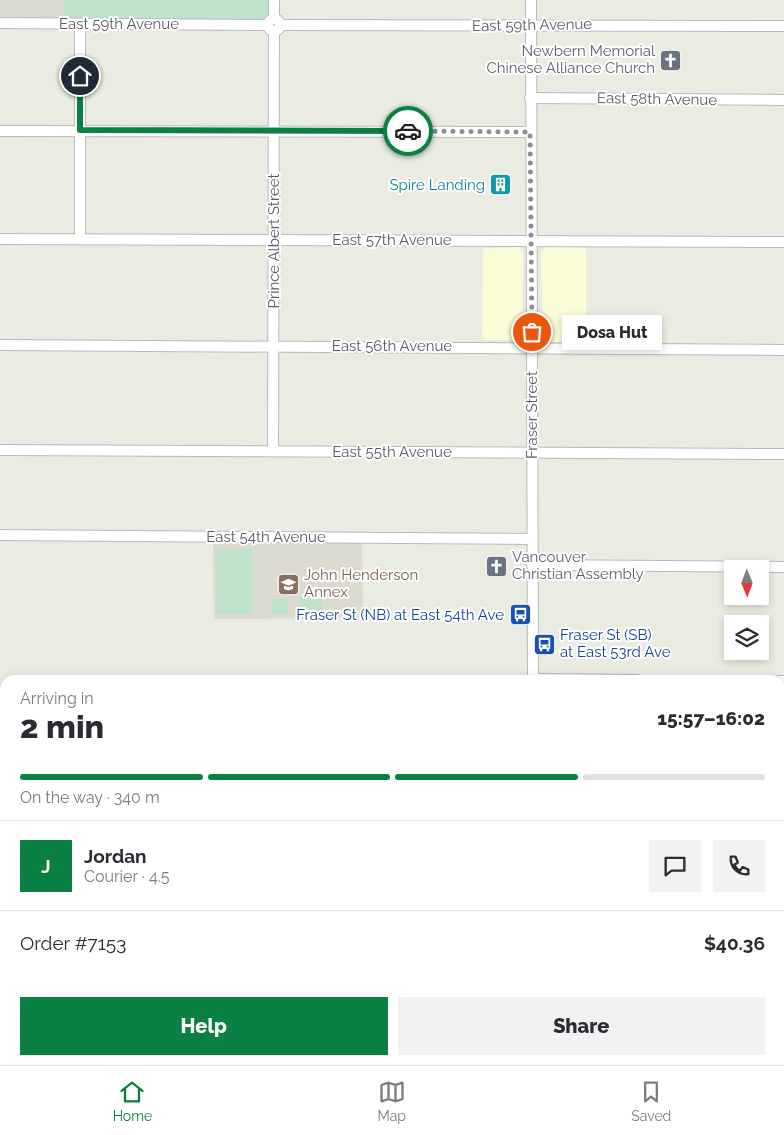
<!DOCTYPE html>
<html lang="en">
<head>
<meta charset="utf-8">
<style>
	:root { --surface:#fff; --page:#f2f2f3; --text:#2b2b33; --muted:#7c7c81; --line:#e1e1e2; --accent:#0b8043 }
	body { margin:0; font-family:Raleway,sans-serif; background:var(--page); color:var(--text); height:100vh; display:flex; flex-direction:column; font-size:19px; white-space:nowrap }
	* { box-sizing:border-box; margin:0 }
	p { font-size:16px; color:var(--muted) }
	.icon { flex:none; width:28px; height:28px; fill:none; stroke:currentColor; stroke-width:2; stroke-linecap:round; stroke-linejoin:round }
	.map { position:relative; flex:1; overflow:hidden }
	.sheet { position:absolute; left:0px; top:675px; width:785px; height:390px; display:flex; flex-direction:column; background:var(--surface); border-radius:15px 15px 0 0; box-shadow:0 2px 8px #0003 }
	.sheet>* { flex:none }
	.needle { width:32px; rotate:179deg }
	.tools { position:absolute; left:724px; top:560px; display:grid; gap:10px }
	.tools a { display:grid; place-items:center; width:45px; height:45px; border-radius:0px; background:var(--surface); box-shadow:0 2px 8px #0003; font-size:25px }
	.pin { position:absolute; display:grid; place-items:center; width:42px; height:42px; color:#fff; margin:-21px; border:2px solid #fff; border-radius:50%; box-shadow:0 1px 5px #0007 }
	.courier { position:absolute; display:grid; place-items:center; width:50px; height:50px; margin:-25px; border:4px solid #0b8043; border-radius:50%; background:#fff; color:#222; box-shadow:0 1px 6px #0007 }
	.bubble { position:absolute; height:35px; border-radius:0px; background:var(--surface); box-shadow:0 2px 8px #0003; font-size:16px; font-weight:800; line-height:35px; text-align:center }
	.head em { font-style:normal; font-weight:800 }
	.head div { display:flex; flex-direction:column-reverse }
	.head { display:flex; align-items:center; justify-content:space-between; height:85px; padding:0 20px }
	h1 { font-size:32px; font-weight:800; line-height:38px }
	.bar { display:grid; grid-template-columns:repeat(4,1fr); gap:8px 5px; align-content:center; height:60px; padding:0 20px }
	.bar i { height:6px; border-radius:4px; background:var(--line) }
	.bar .current { background:var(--accent) }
	.bar p { grid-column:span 4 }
	.line { display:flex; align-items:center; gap:12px; padding:0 20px; border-top:1px solid var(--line) }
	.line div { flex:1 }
	.round { display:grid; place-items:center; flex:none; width:52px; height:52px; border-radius:0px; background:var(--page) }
	.cta { display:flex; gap:10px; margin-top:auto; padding:10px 20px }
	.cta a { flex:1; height:58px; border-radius:0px; background:var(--accent); color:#fff; font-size:20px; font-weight:800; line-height:58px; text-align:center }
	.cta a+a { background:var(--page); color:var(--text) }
	.dock { display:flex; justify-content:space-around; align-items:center; height:70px; border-top:1px solid var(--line); background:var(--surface); font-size:14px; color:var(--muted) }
	.dock a { display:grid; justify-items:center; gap:2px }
	.dock .current { color:var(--accent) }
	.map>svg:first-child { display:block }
	.commercial { fill:#fafcd6 }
	.education { fill:#dbdccf }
	.green { fill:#bee3c9 }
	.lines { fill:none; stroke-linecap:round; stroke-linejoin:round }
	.minor-casing { stroke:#b9b9c0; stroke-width:12 }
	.minor { stroke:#fff; stroke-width:10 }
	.done { stroke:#8d8e8e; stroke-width:5; stroke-dasharray:0 9 }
	.route { stroke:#0b8043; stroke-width:6 }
	.labels { text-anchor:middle; stroke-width:4; stroke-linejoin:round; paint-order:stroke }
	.street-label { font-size:15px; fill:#5a5b62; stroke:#fff }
	.worship-label { font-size:15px; fill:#5b616d; stroke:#fff; text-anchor:end }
	.culture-label { font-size:15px; fill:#0d838f; stroke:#fff; text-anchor:end }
	.education-label { font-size:15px; fill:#785e54; stroke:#fff; text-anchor:start }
	.transit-label { font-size:15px; fill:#164399; stroke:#fff; text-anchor:end }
</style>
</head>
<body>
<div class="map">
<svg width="784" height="1065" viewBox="0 0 784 1065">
	<rect width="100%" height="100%" fill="#ebece1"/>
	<!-- commercial -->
	<g class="commercial">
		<polygon points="516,246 523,252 522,338 519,340 485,340 482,336 483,248 509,248"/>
		<polygon points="546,247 586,247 586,338 584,342 548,342 543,340 541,252"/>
		<rect x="478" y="1060" width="45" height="5"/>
		<rect x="543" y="1060" width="39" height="5"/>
	</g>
	<!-- education -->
	<g class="education">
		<polygon points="0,0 64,0 64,18 0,17"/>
		<polygon points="213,541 362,543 363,618 214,619"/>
	</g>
	<!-- green -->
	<g class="green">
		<polygon points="64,0 268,0 268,14 262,19 67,19 64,18"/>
		<rect x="216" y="549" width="36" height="65"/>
		<polygon points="322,596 322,610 300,611 299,597"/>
		<polygon points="272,599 288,599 288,614 271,614"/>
	</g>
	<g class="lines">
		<defs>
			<g id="minor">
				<polyline points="531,0 533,680"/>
				<polyline points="274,18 274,0"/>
				<circle cx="274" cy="25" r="6"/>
				<polyline points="0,23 267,25"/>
				<polyline points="80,24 80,239"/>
				<polyline points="280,25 784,26"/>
				<polyline points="530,98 784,100"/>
				<polyline points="0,131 530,132"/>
				<polyline points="0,239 784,242"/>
				<polyline points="0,345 784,350"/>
				<polyline points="0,450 784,454"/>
				<polyline points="273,451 274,31"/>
				<polyline points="0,535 532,539"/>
				<polyline points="532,565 784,567"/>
				<polyline points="533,679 637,680"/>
				<polyline points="780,681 784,681"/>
				<polyline points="0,705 5,705"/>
				<polyline points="780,794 784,794"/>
				<polyline points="0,799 5,799"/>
				<polyline points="0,904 5,904"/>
				<polyline points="780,908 784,908"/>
				<polyline points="0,1025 5,1025"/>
				<polyline points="780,1025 784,1025"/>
				<polyline points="80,1060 80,1065"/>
				<polyline points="307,1060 307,1065"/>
				<polyline points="533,1060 533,1065"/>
				<polyline points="631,1060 631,1065"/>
			</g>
		</defs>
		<!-- minor casing -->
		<use href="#minor" class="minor-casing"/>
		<!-- minor -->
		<use href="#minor" class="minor"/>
	</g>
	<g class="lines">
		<!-- done -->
		<polyline class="done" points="408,131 530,132 532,332"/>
		<!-- route -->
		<polyline class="route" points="80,76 80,130 408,131"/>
	</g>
	<!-- icons -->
	<defs>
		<symbol id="church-square" viewBox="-11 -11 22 22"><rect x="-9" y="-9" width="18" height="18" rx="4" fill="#6b7280" stroke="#fff"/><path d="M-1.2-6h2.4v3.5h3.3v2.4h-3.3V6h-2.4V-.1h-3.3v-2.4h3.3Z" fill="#fff"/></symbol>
		<symbol id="building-square" viewBox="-11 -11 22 22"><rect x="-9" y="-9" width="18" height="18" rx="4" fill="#0f9aa8" stroke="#fff"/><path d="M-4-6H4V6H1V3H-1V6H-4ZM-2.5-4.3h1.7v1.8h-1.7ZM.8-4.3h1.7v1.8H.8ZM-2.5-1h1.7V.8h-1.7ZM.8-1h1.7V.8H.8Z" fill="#fff"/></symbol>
		<symbol id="school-square" viewBox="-11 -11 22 22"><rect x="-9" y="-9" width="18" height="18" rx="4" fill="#8d6e63" stroke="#fff"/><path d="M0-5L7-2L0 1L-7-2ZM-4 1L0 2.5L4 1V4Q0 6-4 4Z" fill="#fff"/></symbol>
		<symbol id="bus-square" viewBox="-11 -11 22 22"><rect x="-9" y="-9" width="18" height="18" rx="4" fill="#1a4fb4" stroke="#fff"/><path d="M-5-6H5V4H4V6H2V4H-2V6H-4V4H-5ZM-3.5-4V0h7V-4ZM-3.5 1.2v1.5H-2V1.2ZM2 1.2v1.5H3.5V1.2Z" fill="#fff"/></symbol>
	</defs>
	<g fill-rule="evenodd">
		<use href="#church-square" x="658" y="48" width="25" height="25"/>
		<use href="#building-square" x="488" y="172" width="25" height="25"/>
		<use href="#church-square" x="484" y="554" width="25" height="25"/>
		<use href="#school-square" x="276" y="572" width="25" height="25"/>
		<use href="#bus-square" x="508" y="602" width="25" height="25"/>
		<use href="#bus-square" x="532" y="632" width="25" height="25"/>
	</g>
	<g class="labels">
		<!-- street labels -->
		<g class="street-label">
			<text x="119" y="29">East 59th Avenue</text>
			<text transform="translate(532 25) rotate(-1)" y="5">East 59th Avenue</text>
			<text transform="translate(657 99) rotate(1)" y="5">East 58th Avenue</text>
			<text x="392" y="245">East 57th Avenue</text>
			<text transform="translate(274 241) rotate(-90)" y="5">Prince Albert Street</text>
			<text x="392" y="351">East 56th Avenue</text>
			<text transform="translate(532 415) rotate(-90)" y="5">Fraser Street</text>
			<text x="392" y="457">East 55th Avenue</text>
			<text x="266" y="542">East 54th Avenue</text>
		</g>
		<!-- worship labels -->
		<g class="worship-label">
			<text x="655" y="56">Newbern Memorial<tspan x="655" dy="17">Chinese Alliance Church</tspan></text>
			<text x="512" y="562" text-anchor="start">Vancouver<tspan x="512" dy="17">Christian Assembly</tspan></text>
		</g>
		<!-- culture labels -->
		<g class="culture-label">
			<text x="485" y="190">Spire Landing</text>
		</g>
		<!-- education labels -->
		<g class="education-label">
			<text x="304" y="580">John Henderson<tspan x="304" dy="17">Annex</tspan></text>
		</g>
		<!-- transit labels -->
		<g class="transit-label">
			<text x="504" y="620">Fraser St (NB) at East 54th Ave</text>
			<text x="560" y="640" text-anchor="start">Fraser St (SB)<tspan x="560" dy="17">at East 53rd Ave</tspan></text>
		</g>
	</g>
</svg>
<div class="tools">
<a><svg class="needle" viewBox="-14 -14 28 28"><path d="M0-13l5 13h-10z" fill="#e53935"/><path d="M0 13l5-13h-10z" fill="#7c7c81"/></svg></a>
<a><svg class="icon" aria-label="layers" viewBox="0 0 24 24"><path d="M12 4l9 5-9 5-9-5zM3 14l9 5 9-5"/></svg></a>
</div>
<div class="pin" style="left:532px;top:332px;background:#ea580c"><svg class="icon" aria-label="bag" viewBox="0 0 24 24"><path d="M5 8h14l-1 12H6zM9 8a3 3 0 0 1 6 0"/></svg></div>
<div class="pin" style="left:80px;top:76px;background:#1f2937"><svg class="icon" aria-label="home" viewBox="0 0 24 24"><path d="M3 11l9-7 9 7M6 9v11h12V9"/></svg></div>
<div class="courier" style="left:408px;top:131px"><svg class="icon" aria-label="car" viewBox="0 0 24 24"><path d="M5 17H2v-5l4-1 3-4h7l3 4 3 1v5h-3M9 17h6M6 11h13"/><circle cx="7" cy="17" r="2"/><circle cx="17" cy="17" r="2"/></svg></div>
<div class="bubble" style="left:562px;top:315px;width:100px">Dosa Hut</div>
<section class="sheet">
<div class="head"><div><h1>2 min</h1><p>Arriving in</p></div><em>15:57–16:02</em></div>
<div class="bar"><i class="current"></i><i class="current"></i><i class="current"></i><i></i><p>On the way · 340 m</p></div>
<div class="line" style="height:90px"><b class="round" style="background:var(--accent);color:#fff">J</b><div><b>Jordan</b><p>Courier · 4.5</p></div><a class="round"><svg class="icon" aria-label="chat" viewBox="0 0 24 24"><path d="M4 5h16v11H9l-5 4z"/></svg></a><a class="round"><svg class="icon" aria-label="phone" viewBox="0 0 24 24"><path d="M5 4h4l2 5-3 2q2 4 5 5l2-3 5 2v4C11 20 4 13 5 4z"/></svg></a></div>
<div class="line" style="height:65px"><div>Order #7153</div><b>$40.36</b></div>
<div class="cta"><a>Help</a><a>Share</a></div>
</section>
</div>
<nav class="dock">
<a class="current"><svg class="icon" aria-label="home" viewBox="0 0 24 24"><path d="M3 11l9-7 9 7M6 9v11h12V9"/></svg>Home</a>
<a><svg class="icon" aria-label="map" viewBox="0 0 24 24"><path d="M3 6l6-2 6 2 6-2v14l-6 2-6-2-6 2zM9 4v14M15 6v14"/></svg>Map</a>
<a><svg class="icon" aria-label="saved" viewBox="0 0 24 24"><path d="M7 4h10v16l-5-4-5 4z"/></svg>Saved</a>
</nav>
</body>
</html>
